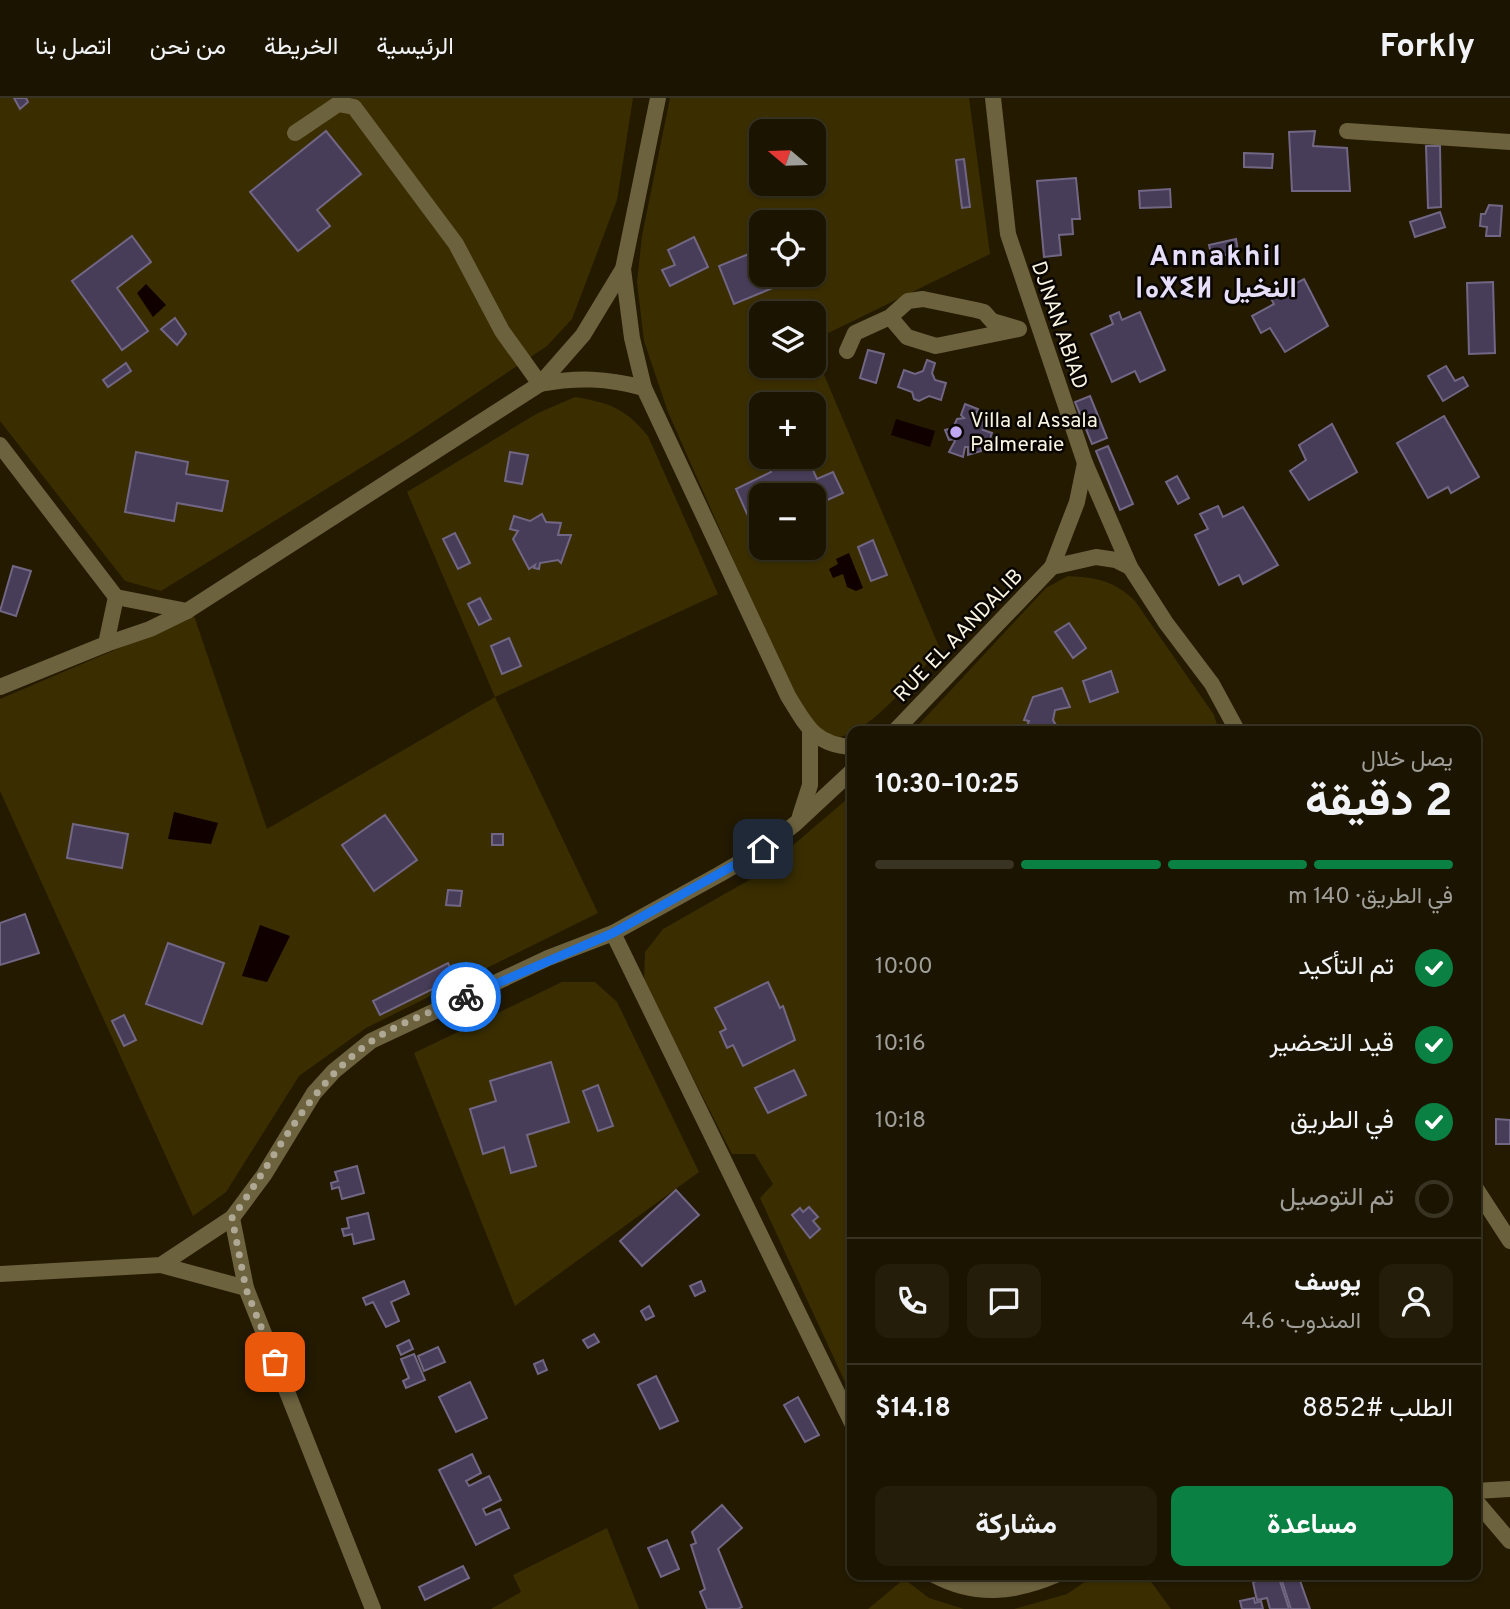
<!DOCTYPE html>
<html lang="ar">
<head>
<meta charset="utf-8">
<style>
	:root { --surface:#1a1400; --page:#231d0a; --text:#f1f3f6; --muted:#9f9e99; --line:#383322; --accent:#0b8043 }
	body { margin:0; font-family:Overpass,Vazirmatn,"Noto Sans Tifinagh",sans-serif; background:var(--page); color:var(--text); direction:rtl; height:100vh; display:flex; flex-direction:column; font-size:26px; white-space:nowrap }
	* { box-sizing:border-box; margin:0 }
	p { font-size:23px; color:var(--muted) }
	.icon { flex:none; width:38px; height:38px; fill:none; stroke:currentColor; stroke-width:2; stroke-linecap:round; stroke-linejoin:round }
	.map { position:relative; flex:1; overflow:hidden; direction:ltr }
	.drawer { position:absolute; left:847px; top:628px; width:634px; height:854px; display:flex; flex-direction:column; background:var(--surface); border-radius:14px; box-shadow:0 2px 5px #0004,0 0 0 2px var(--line); direction:rtl }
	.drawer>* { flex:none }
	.needle { width:46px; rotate:289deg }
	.fabs { position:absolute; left:749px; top:21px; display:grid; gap:14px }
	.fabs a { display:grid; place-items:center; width:77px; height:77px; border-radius:14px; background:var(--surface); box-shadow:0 2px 5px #0004,0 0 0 2px var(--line); font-size:35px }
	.pin { position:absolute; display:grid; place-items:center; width:60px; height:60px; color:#fff; margin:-30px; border-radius:14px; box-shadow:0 4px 10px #0006 }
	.courier { position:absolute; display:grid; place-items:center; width:70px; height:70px; margin:-35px; border:5px solid #1a73e8; border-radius:50%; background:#fff; color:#222; box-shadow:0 2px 9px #0007 }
	.head em { font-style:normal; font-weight:700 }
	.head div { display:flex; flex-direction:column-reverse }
	.head { display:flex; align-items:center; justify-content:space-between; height:119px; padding:0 28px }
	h1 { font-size:46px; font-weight:700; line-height:52px }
	.bar { display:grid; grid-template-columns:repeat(4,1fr); gap:10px 7px; align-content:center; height:84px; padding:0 28px }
	.bar i { height:9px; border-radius:5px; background:var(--line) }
	.bar .current { background:var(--accent) }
	.bar p { grid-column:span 4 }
	.line { display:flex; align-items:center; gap:18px; padding:0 28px; border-top:2px solid var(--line) }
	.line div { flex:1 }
	.round { display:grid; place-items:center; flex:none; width:74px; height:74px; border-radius:14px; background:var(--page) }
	ol { padding:0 28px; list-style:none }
	li { display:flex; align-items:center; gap:21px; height:77px }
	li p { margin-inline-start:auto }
	li .icon { padding:7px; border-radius:50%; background:var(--accent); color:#fff; stroke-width:4 }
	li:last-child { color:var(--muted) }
	li i { width:38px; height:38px; border:4px solid var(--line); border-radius:50% }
	.primary-button { display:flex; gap:14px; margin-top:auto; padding:14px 28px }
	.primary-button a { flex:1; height:80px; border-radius:14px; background:var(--accent); color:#fff; font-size:28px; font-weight:700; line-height:80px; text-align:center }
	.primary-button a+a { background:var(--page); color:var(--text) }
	header { display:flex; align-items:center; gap:42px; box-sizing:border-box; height:98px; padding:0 35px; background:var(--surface); border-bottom:2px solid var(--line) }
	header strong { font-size:33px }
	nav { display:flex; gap:38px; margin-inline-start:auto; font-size:24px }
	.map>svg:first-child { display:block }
	.green { fill:#3a2e01; fill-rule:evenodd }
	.water { fill:#100000 }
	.building { fill:#473d58; stroke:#716785; stroke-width:2 }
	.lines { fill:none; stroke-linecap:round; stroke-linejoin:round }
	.minor { stroke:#6d623e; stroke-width:16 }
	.done { stroke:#afa894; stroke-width:7; stroke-dasharray:0 12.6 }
	.route { stroke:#1a73e8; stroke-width:9 }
	.poi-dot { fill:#c2a7f2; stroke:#090500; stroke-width:2.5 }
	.labels { text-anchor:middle; stroke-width:5; stroke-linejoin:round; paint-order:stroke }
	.street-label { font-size:21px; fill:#faf4e3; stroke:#090500 }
	.poi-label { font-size:21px; fill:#faf4e3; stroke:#090500; text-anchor:start }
	.district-label { font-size:28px; font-weight:bold; letter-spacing:2px; fill:#e7defa; stroke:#090500 }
</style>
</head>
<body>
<header>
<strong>Forkly</strong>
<nav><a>الرئيسية</a><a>الخريطة</a><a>من نحن</a><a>اتصل بنا</a></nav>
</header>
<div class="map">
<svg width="1510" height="1511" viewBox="0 0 1510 1511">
	<rect width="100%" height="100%" fill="#231a00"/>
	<!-- green -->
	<g class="green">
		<polygon points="0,0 633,0 617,102 572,221 547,248 409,340 161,493 125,483 0,323"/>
		<path d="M670 0H969L990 156 814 242V215H761V268H814V253L940 551C919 574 863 644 833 639 823 637 811 623 802 617L668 314 644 243 637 184 642 138ZM761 33H814V86H761ZM761 124H814V177H761ZM761 306H814V359H761ZM761 397H814V450H761Z"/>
		<path d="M575 299C610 305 625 310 648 338L718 496 495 599 598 815 366 930 299 978 226 1094 193 1118 0 693V601L194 518 267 731 495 599 407 394 538 315Z"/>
		<path d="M1068 478C1098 480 1113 482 1135 503L1214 617 1219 633 912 634 1046 490Z"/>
		<polygon points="852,697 852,1299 760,1100 773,1086 755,1056 732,1056 644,884 645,854 663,831 758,777"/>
		<polygon points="562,884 595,884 617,904 699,1074 515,1208 414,955"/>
		<polygon points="607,1430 639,1511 491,1511 521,1494 513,1477"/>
		<polygon points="1095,1477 1146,1477 1171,1511 1014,1511 1067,1496"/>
		<polygon points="904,1481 929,1500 964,1511 868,1511"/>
	</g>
	<!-- water -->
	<g class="water">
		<polygon points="146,186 166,207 153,219 137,195"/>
		<polygon points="896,321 935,333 930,349 891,337"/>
		<polygon points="849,455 863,490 856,493 847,489 843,476 833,480 829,471 838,466 836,461"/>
		<polygon points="174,714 218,725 211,746 168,741"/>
		<polygon points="260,827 290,838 267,884 242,878"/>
	</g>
	<!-- building -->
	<g class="building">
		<polygon points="14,0 26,0 28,4 20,11"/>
		<polygon points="326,33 361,76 317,112 330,128 298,153 250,94"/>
		<polygon points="1315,33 1313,48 1347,50 1350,93 1292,93 1289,34"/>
		<polygon points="1426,48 1440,48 1441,109 1428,110"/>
		<polygon points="1244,55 1273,56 1272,70 1244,69"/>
		<polygon points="964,61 970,109 962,110 956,62"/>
		<polygon points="1076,80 1080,121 1072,121 1073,136 1059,137 1061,157 1044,159 1037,83"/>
		<polygon points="1170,91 1171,109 1140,110 1139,93"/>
		<polygon points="1489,107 1502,108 1500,138 1486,138 1487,129 1480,128 1481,116 1485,116"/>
		<polygon points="1440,114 1445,129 1415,139 1410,124"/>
		<polygon points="132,138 151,164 117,190 148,233 122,252 72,183"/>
		<polygon points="694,139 708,169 670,188 662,172 675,167 668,152"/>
		<polygon points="1236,141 1238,154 1212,160 1209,147"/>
		<polygon points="761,151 761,177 776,177 780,187 734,206 719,168"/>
		<polygon points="1304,181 1328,228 1285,254 1270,230 1261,235 1252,218 1274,206 1270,199"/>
		<polygon points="1493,184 1495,255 1469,256 1467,185"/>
		<polygon points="1119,214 1122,222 1140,214 1165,272 1140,284 1135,273 1112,284 1091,236 1113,226 1110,218"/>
		<polygon points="175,220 186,236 177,247 161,231"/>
		<polygon points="868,252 884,256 876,285 860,280"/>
		<polygon points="927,262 935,265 932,275 935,282 946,285 941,302 929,298 919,303 914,301 912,294 898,289 904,272 915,276 923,273"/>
		<polygon points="126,265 131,273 108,289 103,282"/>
		<polygon points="1446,268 1455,283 1463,279 1468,288 1443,303 1428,278"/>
		<polygon points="1090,298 1107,340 1092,346 1075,304"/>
		<polygon points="965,306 978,311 975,318 984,317 990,328 983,332 992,335 988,347 979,344 981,353 968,357 968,349 965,349 963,359 949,354 956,341 949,342 945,332 953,330 957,321 964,320 961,317"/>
		<polygon points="1444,318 1479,379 1451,395 1448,389 1428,400 1397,345"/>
		<polygon points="1332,326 1357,374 1309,402 1290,373 1306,362 1299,347"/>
		<polygon points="1108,348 1133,406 1120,412 1096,353"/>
		<polygon points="136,354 188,364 186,376 228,383 222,413 177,405 174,423 125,414"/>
		<polygon points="510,354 528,357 522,386 505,383"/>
		<polygon points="765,359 807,359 817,381 833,374 843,395 814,408 814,397 761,397 761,434 756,436 736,391 771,374"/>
		<polygon points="1177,378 1189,400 1178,406 1166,384"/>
		<polygon points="1218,408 1223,419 1243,409 1278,467 1243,486 1239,477 1219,487 1195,437 1208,431 1200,416"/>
		<polygon points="542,416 546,424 561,425 558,437 571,437 561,465 558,462 540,465 539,471 534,470 535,467 529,471 513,441 518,433 510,431 514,418 530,423"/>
		<polygon points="455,435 470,465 458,471 443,441"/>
		<polygon points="873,442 887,477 871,483 858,449"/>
		<polygon points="13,468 31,473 16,518 0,513"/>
		<polygon points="480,500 491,521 479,527 468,506"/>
		<polygon points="1069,525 1086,550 1073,560 1055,534"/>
		<polygon points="509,540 521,568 502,576 491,548"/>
		<polygon points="1111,573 1118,594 1090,604 1083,583"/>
		<polygon points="1062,590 1070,609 1055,612 1053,622 1060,634 1028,634 1026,630 1029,623 1024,622 1033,599"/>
		<polygon points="385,717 417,762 374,793 342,747"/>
		<polygon points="73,726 128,736 122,770 67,760"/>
		<rect x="492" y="736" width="11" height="11"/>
		<polygon points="448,792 462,793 460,808 446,807"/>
		<polygon points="25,816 39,855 0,867 0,825"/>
		<polygon points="168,845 224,865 202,926 146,906"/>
		<polygon points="448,865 455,880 380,917 373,903"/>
		<polygon points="768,884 780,910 783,908 795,942 743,968 733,947 727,950 720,934 726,931 715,910"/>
		<polygon points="124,917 136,942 124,948 112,923"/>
		<polygon points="551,964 569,1024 527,1037 536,1068 511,1075 504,1049 483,1056 470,1011 496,1003 490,983"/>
		<polygon points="794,972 806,997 768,1015 755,990"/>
		<polygon points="598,987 613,1028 598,1033 583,993"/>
		<polygon points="1496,1021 1510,1022 1510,1046 1496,1046"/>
		<polygon points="357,1068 364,1095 342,1101 339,1089 332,1091 331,1085 338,1083 335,1074"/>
		<polygon points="676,1092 699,1117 642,1168 620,1143"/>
		<polygon points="809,1109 818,1119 813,1123 820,1131 810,1140 792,1117 800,1110 803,1114"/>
		<polygon points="368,1115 374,1141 354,1146 352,1136 344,1138 342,1131 349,1130 347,1120"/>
		<polygon points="404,1183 409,1196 391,1204 399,1223 386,1229 373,1204 366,1207 363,1200"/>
		<polygon points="701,1183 705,1193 695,1198 690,1188"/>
		<polygon points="649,1208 654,1218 646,1222 641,1213"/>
		<polygon points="594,1236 599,1244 588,1250 583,1242"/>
		<polygon points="409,1242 413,1251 401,1257 397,1248"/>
		<polygon points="438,1249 445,1264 424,1273 418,1258"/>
		<polygon points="414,1256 425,1282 406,1290 403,1283 409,1280 401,1261"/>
		<polygon points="543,1262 547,1272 538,1276 534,1266"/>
		<polygon points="656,1278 678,1323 660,1331 638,1287"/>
		<polygon points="470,1284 487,1320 456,1334 439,1299"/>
		<polygon points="798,1299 819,1337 805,1344 784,1307"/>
		<polygon points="472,1356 481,1375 466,1383 469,1388 489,1378 501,1402 483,1411 486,1417 500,1411 509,1430 476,1447 439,1372"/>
		<polygon points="722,1407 742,1430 718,1451 742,1509 738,1511 707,1511 700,1494 705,1491 691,1447 696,1445 692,1434"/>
		<polygon points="667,1442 679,1471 661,1479 648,1450"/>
		<polygon points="463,1468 469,1480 425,1502 419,1489"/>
		<polygon points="1278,1477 1289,1511 1270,1511 1267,1500 1257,1502 1255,1494 1253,1484"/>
		<polygon points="1280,1477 1298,1477 1310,1511 1291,1511"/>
		<polygon points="1254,1500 1255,1505 1261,1503 1263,1511 1242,1511 1240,1503"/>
	</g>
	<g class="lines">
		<!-- minor -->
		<g class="minor">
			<path d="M658 0 623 171 632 240 644 290 788 598C806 627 814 647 852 649"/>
			<polyline points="993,0 1008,136 1085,365 1130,469 1166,525 1212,586 1238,634"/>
			<polyline points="1347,33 1510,44"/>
			<path d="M295 35 338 6 354 9 456 146 502 233 540 286C577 279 607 280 644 290"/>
			<polyline points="847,253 855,235 890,219 908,203 923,201 976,212 984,214 992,223 1019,231 936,248 907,239 890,219"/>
			<polyline points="0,347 116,499 187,513"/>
			<polyline points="1052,469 1077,404 1085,365"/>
			<polyline points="106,546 116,499"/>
			<polyline points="0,589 106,546 150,531 187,513 540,286 583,237 623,171"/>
			<polyline points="894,634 1052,469 1096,459 1116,462 1130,469"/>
			<polyline points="800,718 810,687 810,635"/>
			<polyline points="613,835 852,1325"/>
			<polyline points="1475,1089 1510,1143"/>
			<polyline points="232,1120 246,1190 373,1511"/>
			<polyline points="161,1167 246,1190"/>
			<polyline points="0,1176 161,1167 232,1120 264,1077 314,995 334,973 371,943 548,860 613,835 720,776 763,751 795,726 852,673"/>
			<polyline points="1475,1393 1510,1391"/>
			<polyline points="1475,1402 1510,1443"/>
			<path d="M934 1477C975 1499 1014 1495 1056 1477"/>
		</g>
	</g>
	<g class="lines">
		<!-- done -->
		<path class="done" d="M275 1264 246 1191 232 1120C276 1060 307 989 369 945 397 925 435 913 466 899"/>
		<!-- route -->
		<polyline class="route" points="466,899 613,835 763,751"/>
	</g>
	<!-- markers -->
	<circle class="poi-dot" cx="956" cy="334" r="7"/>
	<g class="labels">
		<!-- street labels -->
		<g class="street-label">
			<text transform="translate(1060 227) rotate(71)" y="7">DJNAN ABIAD</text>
			<text transform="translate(958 537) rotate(-46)" y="7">RUE EL AANDALIB</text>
		</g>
		<!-- poi labels -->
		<g class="poi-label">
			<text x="970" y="329">Villa al Assala<tspan x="970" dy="24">Palmeraie</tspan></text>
		</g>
		<!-- district labels -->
		<g class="district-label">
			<text x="1216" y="167">Annakhil<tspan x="1216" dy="32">ⵏⴰⵅⵉⵍ النخيل</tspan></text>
		</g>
	</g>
</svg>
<div class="fabs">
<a><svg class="needle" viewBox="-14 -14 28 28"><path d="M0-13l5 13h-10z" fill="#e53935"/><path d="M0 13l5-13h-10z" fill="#9f9e99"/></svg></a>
<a><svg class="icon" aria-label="locate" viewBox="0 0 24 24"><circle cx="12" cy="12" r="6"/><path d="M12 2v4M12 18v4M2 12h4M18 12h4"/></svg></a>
<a><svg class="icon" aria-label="layers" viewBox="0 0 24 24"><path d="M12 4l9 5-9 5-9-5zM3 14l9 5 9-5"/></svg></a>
<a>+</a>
<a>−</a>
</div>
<div class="pin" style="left:275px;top:1264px;background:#ea580c"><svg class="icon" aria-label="bag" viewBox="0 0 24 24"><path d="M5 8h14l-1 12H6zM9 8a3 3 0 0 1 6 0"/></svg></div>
<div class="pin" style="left:763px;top:751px;background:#1f2937"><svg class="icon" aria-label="home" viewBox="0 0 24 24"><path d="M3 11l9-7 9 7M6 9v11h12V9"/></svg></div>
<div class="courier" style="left:466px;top:899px"><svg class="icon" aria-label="bike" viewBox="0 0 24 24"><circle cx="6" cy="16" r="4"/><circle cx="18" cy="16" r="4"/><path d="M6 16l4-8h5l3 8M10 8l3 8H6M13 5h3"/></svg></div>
<section class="drawer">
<div class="head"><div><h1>2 دقيقة</h1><p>يصل خلال</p></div><em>10:25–10:30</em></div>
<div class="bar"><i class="current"></i><i class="current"></i><i class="current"></i><i></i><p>في الطريق · 140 m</p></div>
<ol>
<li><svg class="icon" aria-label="check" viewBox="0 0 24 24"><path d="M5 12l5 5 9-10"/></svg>تم التأكيد<p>10:00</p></li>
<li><svg class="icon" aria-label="check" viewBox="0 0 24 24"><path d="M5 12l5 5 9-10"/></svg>قيد التحضير<p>10:16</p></li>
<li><svg class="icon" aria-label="check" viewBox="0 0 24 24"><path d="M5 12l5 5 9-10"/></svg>في الطريق<p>10:18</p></li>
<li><i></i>تم التوصيل</li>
</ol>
<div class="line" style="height:126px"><a class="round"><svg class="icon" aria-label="person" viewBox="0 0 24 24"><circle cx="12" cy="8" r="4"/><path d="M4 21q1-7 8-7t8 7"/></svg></a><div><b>يوسف</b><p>المندوب · 4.6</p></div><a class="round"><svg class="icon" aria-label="chat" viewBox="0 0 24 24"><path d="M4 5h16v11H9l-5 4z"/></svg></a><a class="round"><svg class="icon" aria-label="phone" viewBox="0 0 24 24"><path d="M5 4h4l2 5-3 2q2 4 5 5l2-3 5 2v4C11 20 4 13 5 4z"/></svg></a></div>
<div class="line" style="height:91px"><div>الطلب #8852</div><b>$14.18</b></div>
<div class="primary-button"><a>مساعدة</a><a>مشاركة</a></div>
</section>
</div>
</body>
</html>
